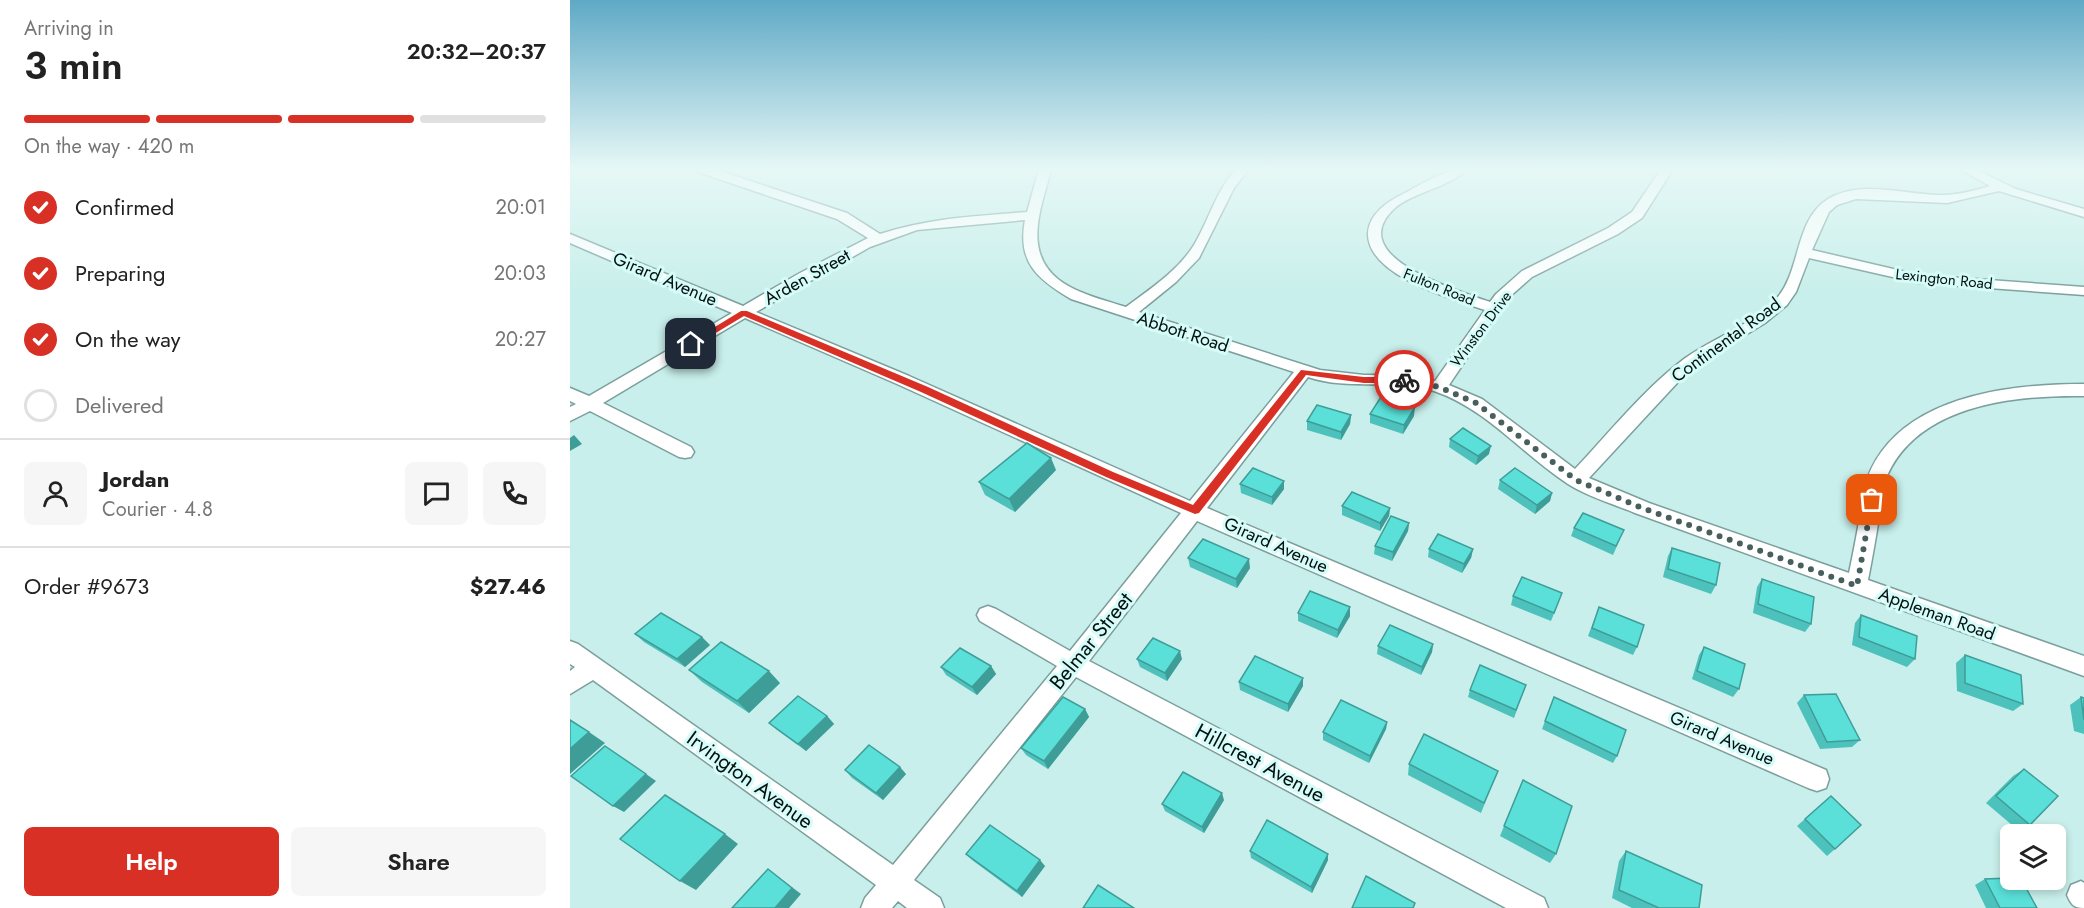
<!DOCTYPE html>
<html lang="en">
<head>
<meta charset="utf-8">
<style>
	:root { --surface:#fff; --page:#f6f6f6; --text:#222; --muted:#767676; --line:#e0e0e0; --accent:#d93025 }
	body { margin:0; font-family:Jost,sans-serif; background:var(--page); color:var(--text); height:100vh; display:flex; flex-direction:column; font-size:22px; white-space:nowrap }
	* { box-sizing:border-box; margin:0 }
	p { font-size:20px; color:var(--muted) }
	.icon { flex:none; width:33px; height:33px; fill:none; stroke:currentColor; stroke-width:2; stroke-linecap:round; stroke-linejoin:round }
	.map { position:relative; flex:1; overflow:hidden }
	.panel { display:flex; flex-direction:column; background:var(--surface); width:570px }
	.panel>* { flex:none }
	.tools { position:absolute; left:1430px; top:824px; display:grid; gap:12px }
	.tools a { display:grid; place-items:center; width:66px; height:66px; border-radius:9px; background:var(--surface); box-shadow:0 3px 9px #0003; font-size:30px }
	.pin { position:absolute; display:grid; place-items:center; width:51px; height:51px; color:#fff; margin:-26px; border-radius:12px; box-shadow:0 3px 9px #0006 }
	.courier { position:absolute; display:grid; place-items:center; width:60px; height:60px; margin:-30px; border:4px solid #d93025; border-radius:50%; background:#fff; color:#222; box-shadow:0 2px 8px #0007 }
	.summary em { font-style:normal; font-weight:600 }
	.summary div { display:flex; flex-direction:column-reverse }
	.summary { display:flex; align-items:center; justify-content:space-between; height:102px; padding:0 24px }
	h1 { font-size:39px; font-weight:600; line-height:45px }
	.bar { display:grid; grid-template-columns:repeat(4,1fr); gap:9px 6px; align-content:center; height:72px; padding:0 24px }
	.bar i { height:8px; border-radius:4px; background:var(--line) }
	.bar .current { background:var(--accent) }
	.bar p { grid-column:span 4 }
	.line { display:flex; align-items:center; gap:15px; padding:0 24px; border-top:2px solid var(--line) }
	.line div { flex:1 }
	.round { display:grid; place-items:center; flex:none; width:63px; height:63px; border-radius:9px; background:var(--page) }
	ol { padding:0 24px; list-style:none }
	li { display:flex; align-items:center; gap:18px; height:66px }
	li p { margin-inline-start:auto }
	li .icon { padding:6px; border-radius:50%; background:var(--accent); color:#fff; stroke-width:4 }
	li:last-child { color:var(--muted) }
	li i { width:33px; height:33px; border:3px solid var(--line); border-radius:50% }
	.action { display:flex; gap:12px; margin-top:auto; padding:12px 24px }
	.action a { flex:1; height:69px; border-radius:9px; background:var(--accent); color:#fff; font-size:24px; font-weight:600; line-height:69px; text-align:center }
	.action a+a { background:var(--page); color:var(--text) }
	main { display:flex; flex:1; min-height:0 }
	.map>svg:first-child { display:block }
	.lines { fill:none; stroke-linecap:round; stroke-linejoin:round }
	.minor-casing { stroke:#7b9f9c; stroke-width:3 }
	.minor { fill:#fff; fill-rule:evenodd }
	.wall { fill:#4dc1bb }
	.shaded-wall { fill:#3f9d98 }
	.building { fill:#5ae0d9; stroke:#3f9d98; stroke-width:1.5 }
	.route { fill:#d93025 }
	.done { stroke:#495f5d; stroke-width:6; stroke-dasharray:0 10.8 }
	.labels { text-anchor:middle; stroke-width:6; stroke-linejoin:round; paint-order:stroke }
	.far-street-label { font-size:15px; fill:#041110; stroke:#d5fcf9 }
	.street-label { font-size:18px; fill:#041110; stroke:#d5fcf9 }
	.near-street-label { font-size:21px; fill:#041110; stroke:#d5fcf9 }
</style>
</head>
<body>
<main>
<section class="panel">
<div class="summary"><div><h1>3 min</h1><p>Arriving in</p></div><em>20:32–20:37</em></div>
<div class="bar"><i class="current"></i><i class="current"></i><i class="current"></i><i></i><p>On the way · 420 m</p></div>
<ol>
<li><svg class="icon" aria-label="check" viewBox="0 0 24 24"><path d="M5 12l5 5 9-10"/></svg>Confirmed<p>20:01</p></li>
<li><svg class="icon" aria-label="check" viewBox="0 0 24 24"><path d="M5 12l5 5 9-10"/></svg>Preparing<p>20:03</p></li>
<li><svg class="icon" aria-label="check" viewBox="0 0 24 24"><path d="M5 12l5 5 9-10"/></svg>On the way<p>20:27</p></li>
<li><i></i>Delivered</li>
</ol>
<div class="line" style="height:108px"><a class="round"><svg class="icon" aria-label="person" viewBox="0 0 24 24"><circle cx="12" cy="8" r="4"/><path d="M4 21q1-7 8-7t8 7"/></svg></a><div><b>Jordan</b><p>Courier · 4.8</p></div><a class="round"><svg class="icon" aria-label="chat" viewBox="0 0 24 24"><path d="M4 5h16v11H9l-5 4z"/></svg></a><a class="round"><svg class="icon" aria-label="phone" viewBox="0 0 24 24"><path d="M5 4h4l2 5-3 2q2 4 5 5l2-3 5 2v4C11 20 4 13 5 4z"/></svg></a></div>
<div class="line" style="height:78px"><div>Order #9673</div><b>$27.46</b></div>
<div class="action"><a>Help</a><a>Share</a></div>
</section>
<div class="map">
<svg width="1514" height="908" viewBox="0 0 1514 908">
	<rect width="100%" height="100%" fill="#c8efeb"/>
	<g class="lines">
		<defs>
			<g id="minor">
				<path d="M126 169H144L277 213 310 234C358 218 407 216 457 212L469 169H481C477 187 470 205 468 224 461 283 511 293 556 307 580 289 608 271 624 245 639 220 646 191 666 169H679L664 188 629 258 606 282 569 312 750 370 794 375H838L865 381 915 310C882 299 797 276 798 233 799 214 818 201 833 194 854 183 874 169 897 169 881 187 843 192 825 208 771 257 889 291 920 302L926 294 952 271 1038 228 1062 212 1091 169H1103L1072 218 1048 234 962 277 936 300 879 385 912 399 1005 469C1040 432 1073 390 1114 359 1143 338 1181 326 1206 299 1231 273 1224 220 1258 199 1290 179 1336 195 1371 195 1387 195 1404 191 1420 186L1390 169H1405L1446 189 1514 209V217L1429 191 1377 203 1286 199 1267 205 1259 212 1242 250 1349 275 1514 287V295L1349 283 1239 258 1226 292 1217 305 1195 323 1134 360 1108 382 1019 478 1079 503 1279 573C1283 554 1287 534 1290 515 1292 503 1293 490 1297 479 1328 396 1438 384 1514 384V396C1445 395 1349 404 1317 476 1311 488 1311 503 1309 517 1306 538 1302 559 1298 580L1514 656V676L1065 513C1044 504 1018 497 998 484 953 455 917 409 864 391 824 378 779 391 738 377L637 508 1256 770 1259 779 1256 788 1247 791 1238 788 627 521 519 661 974 898 978 908H936L506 677 344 880 370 898 374 908H337L328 901 322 908H291L295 898 306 885 23 680 0 694V671L5 667 0 664V641L8 644 323 865 487 666 410 621 407 615 410 609 418 606 426 609 500 651 611 513 327 384 175 318 33 403 121 447 124 452 121 457 115 458 109 457 20 411 0 421V407L6 404 0 401V388L19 396 162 313 0 243V234L173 306 230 273 298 238 267 219 128 172ZM455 220C447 262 467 279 501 299L724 372 620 501 339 376 186 312 300 247 347 230Z"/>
				<path d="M1511 881 1514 883V908C1503 908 1501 904 1497 895L1501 885Z"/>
			</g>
		</defs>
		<!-- minor casing -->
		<use href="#minor" class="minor-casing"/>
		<!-- minor -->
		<use href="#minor" class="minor"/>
	</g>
	<!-- wall -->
	<g class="wall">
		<polygon points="800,414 844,416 833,434 800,423"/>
		<polygon points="781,415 780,424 771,440 737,430 737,421"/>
		<polygon points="880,439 919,454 906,465 879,447"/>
		<polygon points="486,470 445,512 415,495 409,482"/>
		<polygon points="930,480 982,493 980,501 965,514 928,489"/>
		<polygon points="714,481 714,489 702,505 671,493 670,484"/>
		<polygon points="772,506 820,508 819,516 810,531 772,515"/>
		<polygon points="839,523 838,531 822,561 804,554 805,546"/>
		<polygon points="1004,528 1050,539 1043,555 1001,536"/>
		<polygon points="1102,548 1146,585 1141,594 1093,577 1098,556"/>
		<polygon points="859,549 903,549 901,558 892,573 858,557"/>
		<polygon points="618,558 680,568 667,588 620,567"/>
		<polygon points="1192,579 1241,624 1235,632 1183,613 1187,587"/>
		<polygon points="943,596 989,601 981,621 941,605"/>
		<polygon points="1029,607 1067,647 1063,655 1018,636"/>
		<polygon points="728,613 780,616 767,638 728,621"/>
		<polygon points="1291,615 1345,659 1337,667 1282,645 1285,623"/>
		<polygon points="65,634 140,645 115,667 74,642"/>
		<polygon points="863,644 862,652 851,675 807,654 808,646"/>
		<polygon points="1134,647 1169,689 1163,697 1122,679 1129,655"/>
		<polygon points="1395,655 1453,704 1443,711 1387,691 1386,663"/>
		<polygon points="567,659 612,659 597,681 570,667"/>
		<polygon points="421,666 426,674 407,695 376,675 371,667"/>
		<polygon points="119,670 210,683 179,713 132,682"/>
		<polygon points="733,678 733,686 718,712 670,690 669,682"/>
		<polygon points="956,685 944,718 898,697 900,690"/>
		<polygon points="1234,695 1290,740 1282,747 1250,749 1227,703"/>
		<polygon points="984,697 1047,756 1043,763 972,729"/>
		<polygon points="1511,697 1514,698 1514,734 1504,731 1500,705"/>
		<polygon points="515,709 519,717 478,769 456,755 451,748"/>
		<polygon points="257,716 264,724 236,751 207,730 199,723"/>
		<polygon points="817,722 816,729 799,763 753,740 753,732"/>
		<polygon points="839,764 928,771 911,813 838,775"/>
		<polygon points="1454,769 1460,825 1449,831 1416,803 1443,776"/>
		<polygon points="275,770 336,774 313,800 282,778"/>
		<polygon points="953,780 986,854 980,863 930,836"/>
		<polygon points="1261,796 1265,849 1257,856 1227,826"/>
		<polygon points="654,800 634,833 595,811 592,804"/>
		<polygon points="680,851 758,860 742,893 681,858"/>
		<polygon points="1056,851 1129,908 1062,908 1042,898 1049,861"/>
		<polygon points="396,854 475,866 452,897 402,860"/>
		<polygon points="1415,879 1467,908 1416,908 1405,885"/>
	</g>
	<!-- shaded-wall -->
	<g class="shaded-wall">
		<polygon points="845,407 844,416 833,434 834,425"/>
		<polygon points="781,415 780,424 771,440 771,432"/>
		<polygon points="4,435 12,444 0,451 0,438"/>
		<polygon points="921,446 919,454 906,465 908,456"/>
		<polygon points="481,458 486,470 445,512 439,499"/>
		<polygon points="714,481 714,489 702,505 702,497"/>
		<polygon points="982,493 980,501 965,514 967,505"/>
		<polygon points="820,508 819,516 810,531 810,523"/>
		<polygon points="839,523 838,531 822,561 823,552"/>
		<polygon points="903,549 901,558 892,573 894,564"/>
		<polygon points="679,559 680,568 667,588 666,579"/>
		<polygon points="780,607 780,616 767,638 768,630"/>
		<polygon points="132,637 140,645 115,667 107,659"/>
		<polygon points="863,644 862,652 851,675 852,667"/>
		<polygon points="610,651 612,659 597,681 595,673"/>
		<polygon points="421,666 426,674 407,695 402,687"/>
		<polygon points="199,671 210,683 179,713 167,701"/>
		<polygon points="733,678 733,686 718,712 718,704"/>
		<polygon points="515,709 519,717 478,769 474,761"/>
		<polygon points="257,716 264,724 236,751 228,744"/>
		<polygon points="817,722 816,729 799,763 800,756"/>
		<polygon points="19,732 35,743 0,774 0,749"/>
		<polygon points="330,767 336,774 313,800 306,793"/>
		<polygon points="76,774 86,781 54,812 43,806"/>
		<polygon points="652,793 654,800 634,833 632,827"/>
		<polygon points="155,834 168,844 126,890 110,881"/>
		<polygon points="758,854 758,860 742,893 741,887"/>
		<polygon points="470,860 475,866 452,897 447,891"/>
		<polygon points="198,869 231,894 219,908 205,908"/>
	</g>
	<!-- building -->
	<g class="building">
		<polygon points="811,397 845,407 834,425 800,414"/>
		<polygon points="747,405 781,415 771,432 737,421"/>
		<polygon points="893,428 921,446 908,456 880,439"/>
		<polygon points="457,443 481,458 439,499 409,482"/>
		<polygon points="683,468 714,481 702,497 670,484"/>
		<polygon points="945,468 982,493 967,505 930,480"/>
		<polygon points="782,492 820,508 810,523 772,506"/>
		<polygon points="1013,513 1054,530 1046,546 1004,528"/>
		<polygon points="821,516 839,523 823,552 805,546"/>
		<polygon points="868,534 903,549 894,564 859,549"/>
		<polygon points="633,539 679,559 666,579 618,558"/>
		<polygon points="1102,548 1150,563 1146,585 1098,569"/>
		<polygon points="952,577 992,593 984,613 943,596"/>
		<polygon points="1192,579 1244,597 1241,624 1188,604"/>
		<polygon points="740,591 780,607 768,630 728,613"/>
		<polygon points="1029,607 1074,625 1067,647 1022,628"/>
		<polygon points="91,613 132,637 107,659 65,634"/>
		<polygon points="1291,615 1347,636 1345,659 1289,637"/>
		<polygon points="820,625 863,644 852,667 808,646"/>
		<polygon points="583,638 610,651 595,673 567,659"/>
		<polygon points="151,642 199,671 167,701 119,670"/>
		<polygon points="1134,647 1175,664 1169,689 1127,671"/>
		<polygon points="390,648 421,666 402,687 371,667"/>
		<polygon points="1395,655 1451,675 1453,704 1395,683"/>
		<polygon points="685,656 733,678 718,704 669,682"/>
		<polygon points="910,665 956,685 946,710 900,690"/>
		<polygon points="1266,694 1290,740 1257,742 1234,695"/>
		<polygon points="228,696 257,716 228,744 199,723"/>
		<polygon points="493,697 515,709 474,761 451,748"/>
		<polygon points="984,697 1056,730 1047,756 975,721"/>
		<polygon points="1511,697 1514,698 1514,720"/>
		<polygon points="771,700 817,722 800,756 753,732"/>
		<polygon points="0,720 19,732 0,749"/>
		<polygon points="854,734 928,771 914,803 839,764"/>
		<polygon points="299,745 330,767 306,793 275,770"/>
		<polygon points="35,746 76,774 43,806 1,776"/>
		<polygon points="1454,769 1488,796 1460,825 1426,796"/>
		<polygon points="613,772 652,793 632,827 592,804"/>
		<polygon points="953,780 1002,806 986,854 934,826"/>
		<polygon points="95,795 155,834 110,881 50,839"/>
		<polygon points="1261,796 1291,825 1265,849 1235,819"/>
		<polygon points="697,820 758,854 741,887 680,851"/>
		<polygon points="420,825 470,860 447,891 396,854"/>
		<polygon points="1056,851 1132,885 1129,908 1089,908 1049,890"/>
		<polygon points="198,869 222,888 205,908 162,908"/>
		<polygon points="796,876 845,903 843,908 782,908"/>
		<polygon points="1440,878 1451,879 1467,908 1430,908 1415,879"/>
		<polygon points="528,885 564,908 513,908"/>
	</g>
	<!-- sky -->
	<linearGradient id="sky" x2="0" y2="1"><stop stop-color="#5fa9c6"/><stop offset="0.57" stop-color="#e6f8f6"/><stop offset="1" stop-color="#e6f8f6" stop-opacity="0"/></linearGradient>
	<rect width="1514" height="296" fill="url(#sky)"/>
	<!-- route -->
	<polygon class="route" points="171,311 177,311 358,387 543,472 623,505 731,370 794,377 834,377 839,380 834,383 794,383 736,375 629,513 625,514 536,477 351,392 174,316 124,346 117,344"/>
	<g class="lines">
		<!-- done -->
		<polyline class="done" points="834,380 869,387 906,403 1006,480 1072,508 1287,586 1302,500"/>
	</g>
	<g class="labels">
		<!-- far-street labels -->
		<g class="far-street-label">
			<text transform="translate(1374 279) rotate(6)" y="5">Lexington Road</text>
			<text transform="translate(869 287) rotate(22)" y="5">Fulton Road</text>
			<text transform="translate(911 329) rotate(-53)" y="5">Winston Drive</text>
		</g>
		<!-- street labels -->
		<g class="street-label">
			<text transform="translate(237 277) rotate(-29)" y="6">Arden Street</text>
			<text transform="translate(95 279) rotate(23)" y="6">Girard Avenue</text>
			<text transform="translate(613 332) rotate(18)" y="6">Abbott Road</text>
			<text transform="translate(1156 340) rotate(-36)" y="6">Continental Road</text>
			<text transform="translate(706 545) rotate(24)" y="6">Girard Avenue</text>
			<text transform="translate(1367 614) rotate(20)" y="6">Appleman Road</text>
			<text transform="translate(1152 738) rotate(23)" y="6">Girard Avenue</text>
		</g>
		<!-- near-street labels -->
		<g class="near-street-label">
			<text transform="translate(521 641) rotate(-51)" y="7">Belmar Street</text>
			<text transform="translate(690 763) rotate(28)" y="7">Hillcrest Avenue</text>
			<text transform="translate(180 780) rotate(36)" y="7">Irvington Avenue</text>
		</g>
	</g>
</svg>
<div class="tools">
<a><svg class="icon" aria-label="layers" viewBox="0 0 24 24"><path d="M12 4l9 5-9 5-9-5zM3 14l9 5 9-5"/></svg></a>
</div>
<div class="pin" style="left:1302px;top:500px;background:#ea580c"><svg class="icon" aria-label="bag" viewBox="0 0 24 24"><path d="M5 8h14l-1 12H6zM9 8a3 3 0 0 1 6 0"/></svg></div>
<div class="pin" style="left:121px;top:344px;background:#1f2937"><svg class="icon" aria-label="home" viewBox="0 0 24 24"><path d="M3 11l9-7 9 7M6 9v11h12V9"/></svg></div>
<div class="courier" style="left:834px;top:380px"><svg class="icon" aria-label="bike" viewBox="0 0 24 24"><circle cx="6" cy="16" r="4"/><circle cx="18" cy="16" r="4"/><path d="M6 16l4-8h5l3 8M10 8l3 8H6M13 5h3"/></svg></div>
</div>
</main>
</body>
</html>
